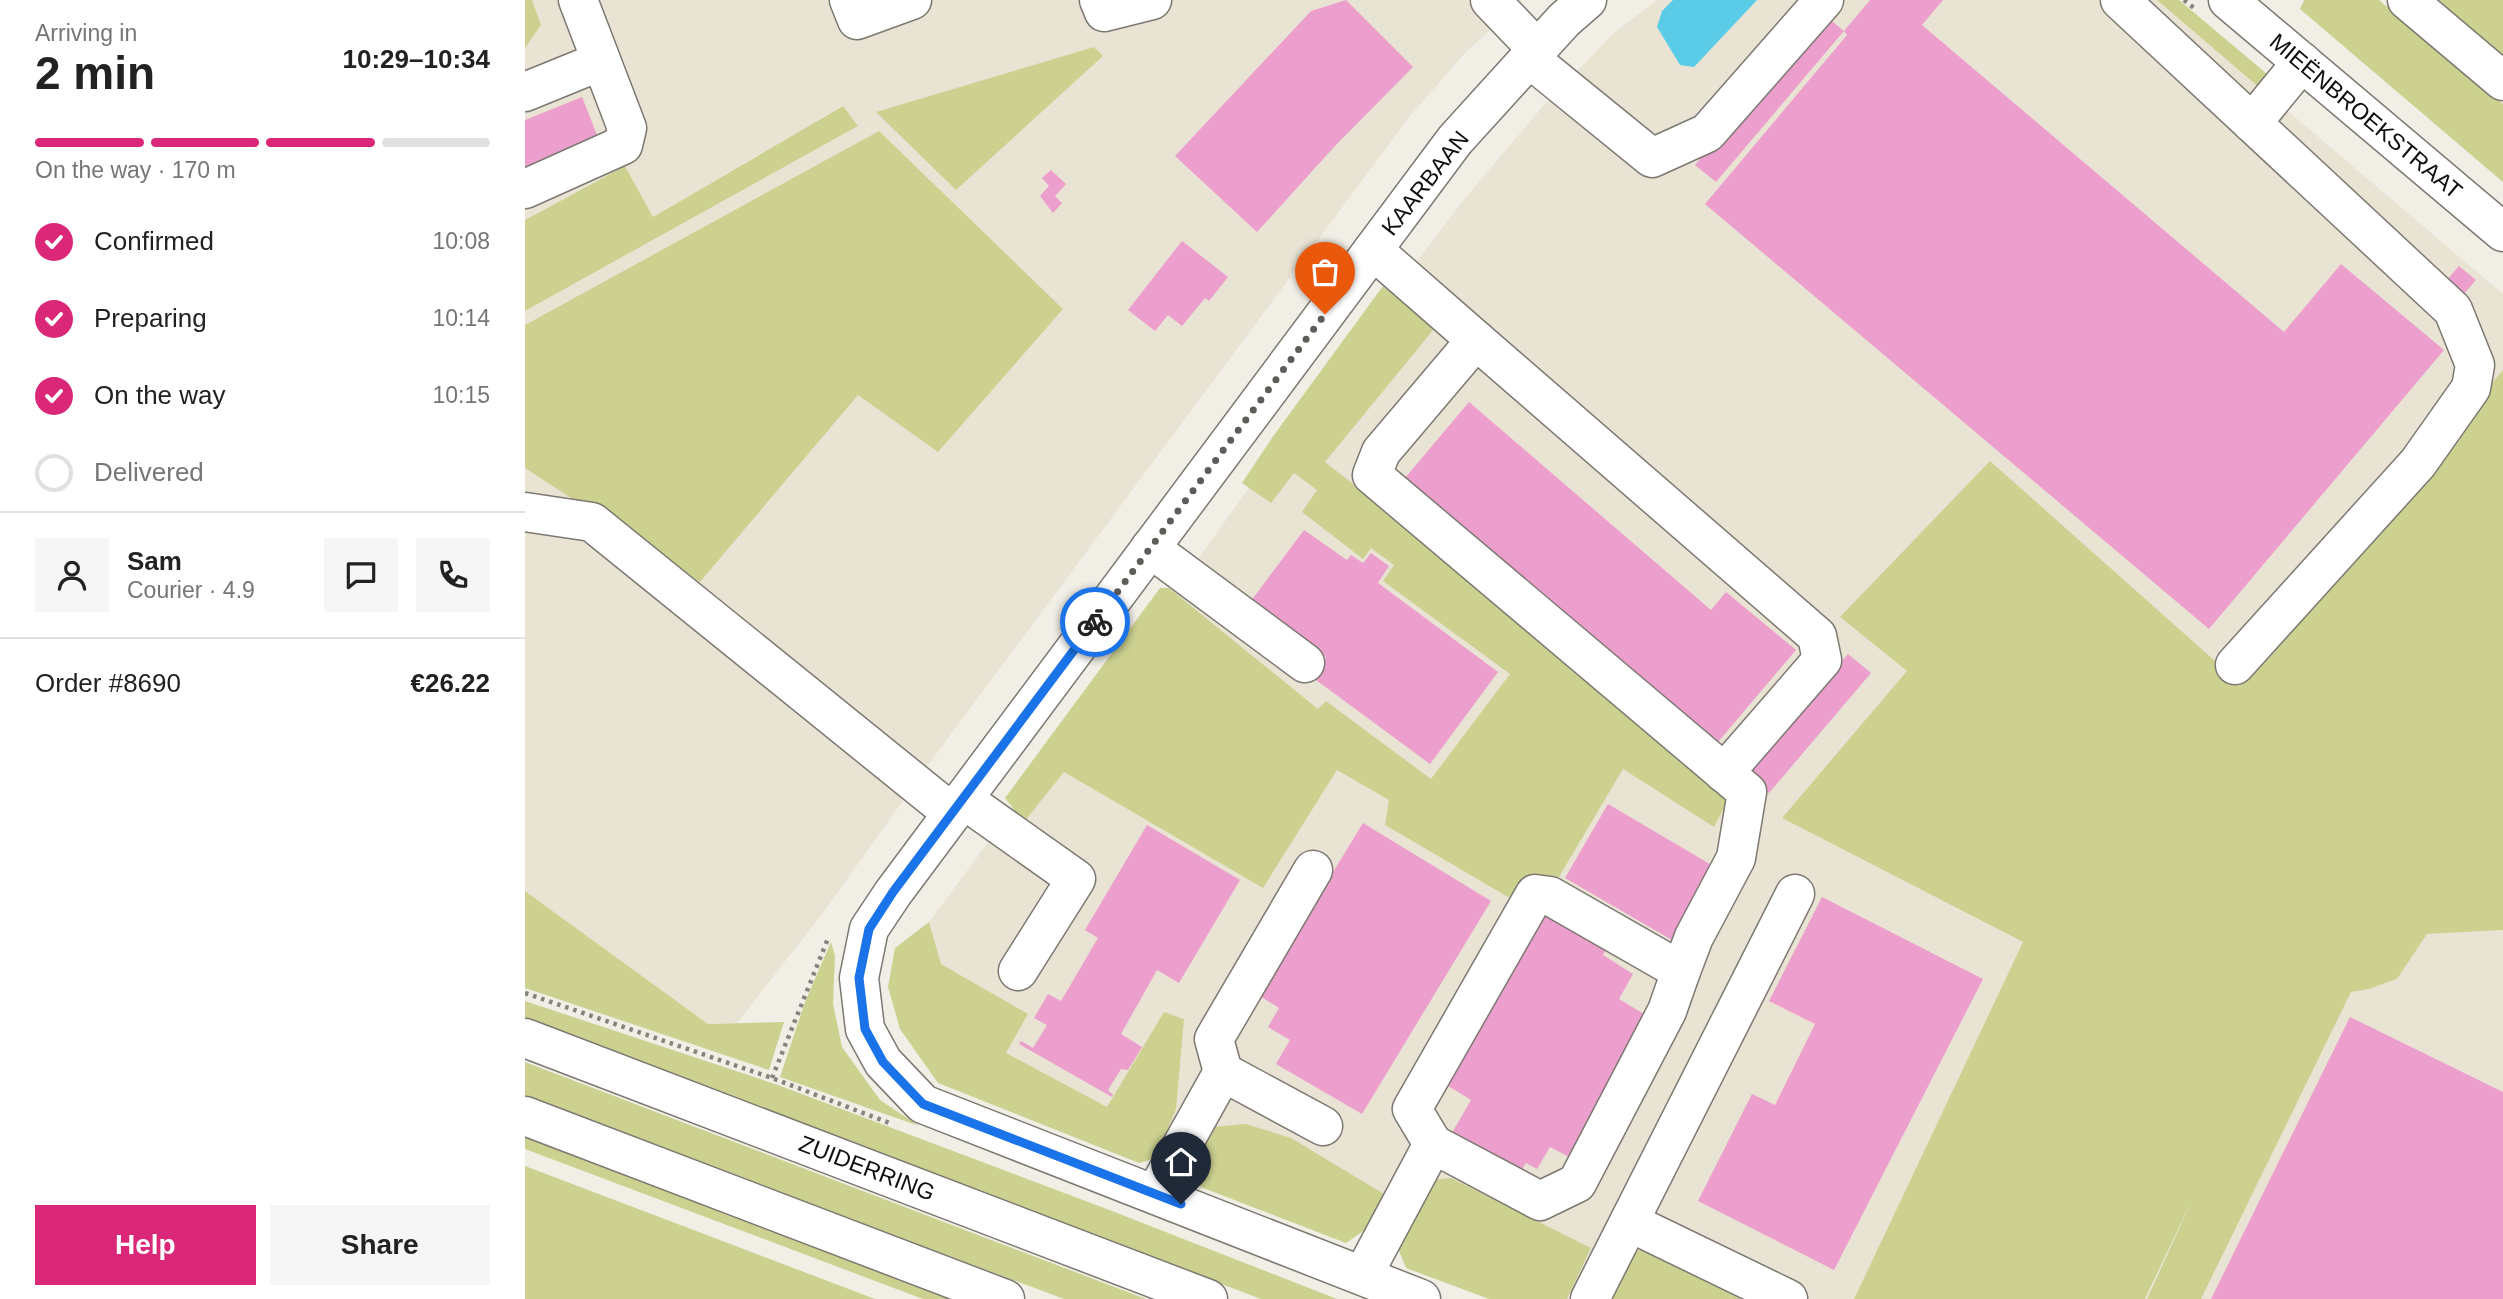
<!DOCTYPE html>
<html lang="en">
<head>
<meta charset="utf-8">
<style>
	:root { --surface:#fff; --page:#f6f6f6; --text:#222; --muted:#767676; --line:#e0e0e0; --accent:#db2777 }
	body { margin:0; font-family:Helvetica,sans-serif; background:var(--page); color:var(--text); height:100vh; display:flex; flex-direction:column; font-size:26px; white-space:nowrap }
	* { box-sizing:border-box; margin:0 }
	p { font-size:23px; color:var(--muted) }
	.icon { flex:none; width:38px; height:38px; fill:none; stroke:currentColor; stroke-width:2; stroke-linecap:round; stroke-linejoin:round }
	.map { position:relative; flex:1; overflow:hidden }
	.side { display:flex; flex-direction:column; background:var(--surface); width:525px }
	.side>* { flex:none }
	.pin { position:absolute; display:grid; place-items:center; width:60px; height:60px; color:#fff; margin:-72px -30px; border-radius:50% 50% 50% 0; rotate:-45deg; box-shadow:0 0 7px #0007 }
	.pin .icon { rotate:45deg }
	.courier { position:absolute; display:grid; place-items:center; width:70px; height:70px; margin:-35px; border:5px solid #1a73e8; border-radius:50%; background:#fff; color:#222; box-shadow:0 2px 9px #0007 }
	.summary em { font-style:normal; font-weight:700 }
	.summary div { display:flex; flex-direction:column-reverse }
	.summary { display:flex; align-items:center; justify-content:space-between; height:119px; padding:0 35px }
	h1 { font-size:46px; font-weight:700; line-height:52px }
	.bar { display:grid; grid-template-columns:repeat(4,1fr); gap:10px 7px; align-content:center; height:84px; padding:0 35px }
	.bar i { height:9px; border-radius:5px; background:var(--line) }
	.bar .current { background:var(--accent) }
	.bar p { grid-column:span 4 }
	.line { display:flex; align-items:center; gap:18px; padding:0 35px; border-top:2px solid var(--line) }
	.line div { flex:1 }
	.round { display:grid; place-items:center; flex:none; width:74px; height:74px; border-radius:0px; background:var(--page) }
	ol { padding:0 35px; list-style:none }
	li { display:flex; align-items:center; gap:21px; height:77px }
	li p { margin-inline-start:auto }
	li .icon { padding:7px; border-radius:50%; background:var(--accent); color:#fff; stroke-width:4 }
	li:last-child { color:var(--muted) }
	li i { width:38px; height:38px; border:4px solid var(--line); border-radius:50% }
	.action { display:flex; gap:14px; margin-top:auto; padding:14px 35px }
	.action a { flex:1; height:80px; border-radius:0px; background:var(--accent); color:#fff; font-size:28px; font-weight:700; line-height:80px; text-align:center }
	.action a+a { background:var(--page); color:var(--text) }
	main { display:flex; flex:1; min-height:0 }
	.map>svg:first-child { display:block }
	.built { fill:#e9e3d4 }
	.green { fill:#ccd190 }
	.water { fill:#5bcce8 }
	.building { fill:#ec9ecc }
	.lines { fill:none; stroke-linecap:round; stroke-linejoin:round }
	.minor-casing { stroke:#7c7972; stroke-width:41 }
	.major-casing { stroke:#7c7972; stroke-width:41 }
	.path { stroke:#85837d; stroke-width:4.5; stroke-dasharray:3.5 5; stroke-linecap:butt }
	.minor { stroke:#fff; stroke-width:38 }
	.major { stroke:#fff; stroke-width:38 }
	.done { stroke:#5e5c58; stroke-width:7; stroke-dasharray:0 12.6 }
	.route { stroke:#1a73e8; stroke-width:9 }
	.labels { text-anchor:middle; stroke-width:5; stroke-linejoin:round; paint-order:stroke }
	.street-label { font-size:23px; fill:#0f0e0c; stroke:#fff }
</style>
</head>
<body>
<main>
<section class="side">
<div class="summary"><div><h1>2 min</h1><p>Arriving in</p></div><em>10:29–10:34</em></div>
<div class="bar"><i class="current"></i><i class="current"></i><i class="current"></i><i></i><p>On the way · 170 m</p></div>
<ol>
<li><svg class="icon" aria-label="check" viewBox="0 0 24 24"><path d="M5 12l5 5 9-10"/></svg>Confirmed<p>10:08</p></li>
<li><svg class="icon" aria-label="check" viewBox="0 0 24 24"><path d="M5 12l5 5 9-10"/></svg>Preparing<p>10:14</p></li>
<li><svg class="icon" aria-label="check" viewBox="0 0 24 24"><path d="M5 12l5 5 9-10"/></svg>On the way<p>10:15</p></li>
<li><i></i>Delivered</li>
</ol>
<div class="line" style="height:126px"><a class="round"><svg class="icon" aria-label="person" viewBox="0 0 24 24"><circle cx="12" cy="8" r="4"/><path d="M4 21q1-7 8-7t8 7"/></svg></a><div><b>Sam</b><p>Courier · 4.9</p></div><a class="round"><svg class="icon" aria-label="chat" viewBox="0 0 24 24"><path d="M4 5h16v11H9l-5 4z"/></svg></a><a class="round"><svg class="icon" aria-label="phone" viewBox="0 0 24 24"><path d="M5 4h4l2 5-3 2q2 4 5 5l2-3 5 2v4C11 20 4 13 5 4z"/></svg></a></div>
<div class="line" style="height:91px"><div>Order #8690</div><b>€26.22</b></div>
<div class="action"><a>Help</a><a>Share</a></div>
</section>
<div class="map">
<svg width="1978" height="1299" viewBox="0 0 1978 1299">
	<rect width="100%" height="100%" fill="#f1eee6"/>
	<!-- built -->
	<g class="built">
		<polygon points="7,0 998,0 938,55 885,116 409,757 300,910 212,1023 183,1024 0,891 0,311 333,126 317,106 128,217 100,166 0,220 0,48 16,25"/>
		<polygon points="1132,0 1632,0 1978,294 1978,370 1716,684 1465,462 1316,618 1383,671 1257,818 1498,942 1329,1299 1033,1299 447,1073 404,922 645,598 820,354 942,196 1019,105 1088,34"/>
		<polygon points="1978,930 1978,1299 1621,1299 1761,1001 1844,989 1872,979 1902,934"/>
	</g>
	<!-- green -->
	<g class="green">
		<polygon points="0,0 7,0 16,25 0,48"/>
		<polygon points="1632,0 1654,0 1742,74 1736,89"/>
		<polygon points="1779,0 1854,0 1978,104 1978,182 1775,9"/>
		<polygon points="1908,0 1978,0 1978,59"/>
		<polygon points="569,47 578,56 431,190 351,112"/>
		<polygon points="318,106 333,126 0,311 0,220 100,166 128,217"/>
		<polygon points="354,131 538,309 413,452 333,395 175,582 0,468 0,325"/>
		<polygon points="858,286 909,329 800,462 1067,671 1208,791 1189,827 1098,769 1028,887 1000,891 983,897 860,825 864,800 812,770 738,888 539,772 499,822 480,798 635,588 644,588 793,709 801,701 906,779 985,674 858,581 869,565 846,548 838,559 777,512 792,490 769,473 746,503 717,483 749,435"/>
		<polygon points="1978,370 1978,930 1902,934 1872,979 1844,989 1826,992 1676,1299 1622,1299 1669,1196 1620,1299 1329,1299 1498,942 1257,818 1382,671 1315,617 1465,461 1716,684"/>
		<polygon points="0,891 183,1024 259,1022 244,1070 0,988"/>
		<polygon points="404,922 416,964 503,1014 481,1053 582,1107 639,1012 659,1019 651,1109 631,1158 614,1163 413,1083 375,1029 363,987 370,948"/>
		<polygon points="306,942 310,956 308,1004 317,1047 355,1100 394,1126 255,1077 280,1002"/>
		<polygon points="0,1001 253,1085 587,1211 812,1299 736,1299 0,1019"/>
		<polygon points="0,1062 621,1299 539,1299 0,1098"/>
		<polygon points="721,1124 766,1138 864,1197 847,1225 821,1243 673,1186 663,1167 686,1127"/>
		<polygon points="0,1136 424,1299 398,1299 0,1149"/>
		<polygon points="0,1166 350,1299 0,1299"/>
		<polygon points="926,1178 1066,1248 1042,1299 964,1299 881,1268 870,1241 899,1181"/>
		<polygon points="1120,1249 1220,1299 1079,1299 1102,1254"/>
	</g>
	<!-- water -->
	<polygon class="water" points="1148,0 1232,0 1169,67 1155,65 1132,27 1137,11"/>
	<!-- building -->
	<g class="building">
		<polygon points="821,0 888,67 809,147 732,232 650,156 786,11"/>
		<polygon points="1309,0 1319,0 1304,19 1319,31 1191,182 1170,165"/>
		<polygon points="1345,0 1418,0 1397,25 1759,332 1816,264 1919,350 1684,629 1180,204 1322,35 1319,31"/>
		<polygon points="57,97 74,140 0,169 0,120"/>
		<polygon points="526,170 541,184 530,196 537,203 528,213 515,196 524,186 517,178"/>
		<polygon points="657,241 703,277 684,301 680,298 657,326 643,315 630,331 603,310"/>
		<polygon points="1934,266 1951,280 1938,295 1921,281"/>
		<polygon points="944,402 1186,610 1201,592 1271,650 1193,742 1123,685 1124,683 880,478"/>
		<polygon points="779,530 822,560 826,555 838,563 846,553 864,566 853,583 973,672 905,764 787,677 801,657 726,601"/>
		<polygon points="1323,654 1346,673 1244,793 1221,773"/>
		<polygon points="1083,804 1195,870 1152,943 1040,878"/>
		<polygon points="838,823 966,901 837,1114 751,1064 765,1040 743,1027 754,1008 727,991 750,967"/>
		<polygon points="622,825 715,880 654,983 632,970 596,1034 617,1047 603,1070 596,1069 583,1090 588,1095 587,1097 494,1044 496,1041 508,1048 522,1025 509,1018 523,994 536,1001 573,938 560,930"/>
		<polygon points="1297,897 1458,979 1309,1270 1173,1201 1227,1094 1250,1105 1290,1024 1244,1001"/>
		<polygon points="1015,909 1082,948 1078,955 1108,974 1094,999 1127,1019 1046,1158 1025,1147 1012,1169 1001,1163 992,1177 924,1138 946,1100 915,1081"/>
		<polygon points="1825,1017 1978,1092 1978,1299 1686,1299"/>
	</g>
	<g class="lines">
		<defs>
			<g id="minor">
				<polyline points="324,0 332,20 387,0"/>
				<polyline points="574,0 579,12 627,0"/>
				<polyline points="965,0 1012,49"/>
				<polyline points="1595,0 1928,310 1950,365 1946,388 1893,463 1710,665"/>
				<polyline points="1703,0 1978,232"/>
				<polyline points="1882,0 1978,81"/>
				<polyline points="1004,58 1127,158 1182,133 1299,0"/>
				<polyline points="0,92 76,61"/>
				<polyline points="1727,123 1777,62"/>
				<polyline points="0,189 98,145 102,128 53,0"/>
				<polyline points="848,250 951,340 856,452 847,475 1222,792 1211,858 1169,937 1156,971"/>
				<polyline points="951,340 1292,636 1297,660 1199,773"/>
				<polyline points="0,512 67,522 427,813"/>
				<polyline points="625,548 780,663"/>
				<polyline points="438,799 551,879 493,971"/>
				<polyline points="698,1072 689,1039 788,870"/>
				<polyline points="630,1194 698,1072 798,1126"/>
				<polyline points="1104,1222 1263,1299"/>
				<polyline points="838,1275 908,1144 1015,1201 1052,1183 1142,1011 1156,971 1025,896 1010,894 887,1109 908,1144"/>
				<polyline points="896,1299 398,1104 358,1062 340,1029 334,978 344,929 368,893 930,140 1039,20 1062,0"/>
				<polyline points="1065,1299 1270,894"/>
			</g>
			<g id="major">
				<polyline points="0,1038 683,1299"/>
				<polyline points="0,1116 480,1299"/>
			</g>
		</defs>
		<!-- minor casing -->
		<use href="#minor" class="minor-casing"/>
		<!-- major casing -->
		<use href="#major" class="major-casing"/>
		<!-- path -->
		<g class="path">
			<polyline points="1659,0 1669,8"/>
			<polyline points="0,993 247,1078 367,1124"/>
			<polyline points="247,1078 304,936"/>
		</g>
		<!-- minor -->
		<use href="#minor" class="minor"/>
		<!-- major -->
		<use href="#major" class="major"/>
	</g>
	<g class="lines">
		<!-- done -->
		<polyline class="done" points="570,622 800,314"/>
		<!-- route -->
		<polyline class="route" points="570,622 368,892 344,929 334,978 340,1029 358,1062 398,1104 656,1204"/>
	</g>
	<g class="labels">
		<!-- street labels -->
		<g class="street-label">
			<text transform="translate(1841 116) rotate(40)" y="8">MIEËNBROEKSTRAAT</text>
			<text transform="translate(900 183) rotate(-52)" y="8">KAARBAAN</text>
			<text transform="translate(342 1168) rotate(21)" y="8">ZUIDERRING</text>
		</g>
	</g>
</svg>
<div class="pin" style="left:800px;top:314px;background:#ea580c"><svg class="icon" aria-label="bag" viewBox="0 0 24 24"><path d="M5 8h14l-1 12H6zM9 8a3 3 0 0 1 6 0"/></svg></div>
<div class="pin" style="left:656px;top:1204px;background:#1f2937"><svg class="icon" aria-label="home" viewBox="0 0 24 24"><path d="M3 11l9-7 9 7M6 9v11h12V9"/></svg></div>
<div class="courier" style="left:570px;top:622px"><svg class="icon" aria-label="bike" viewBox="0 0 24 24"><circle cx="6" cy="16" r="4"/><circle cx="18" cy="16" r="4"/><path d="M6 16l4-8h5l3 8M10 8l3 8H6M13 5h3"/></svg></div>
</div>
</main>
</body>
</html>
